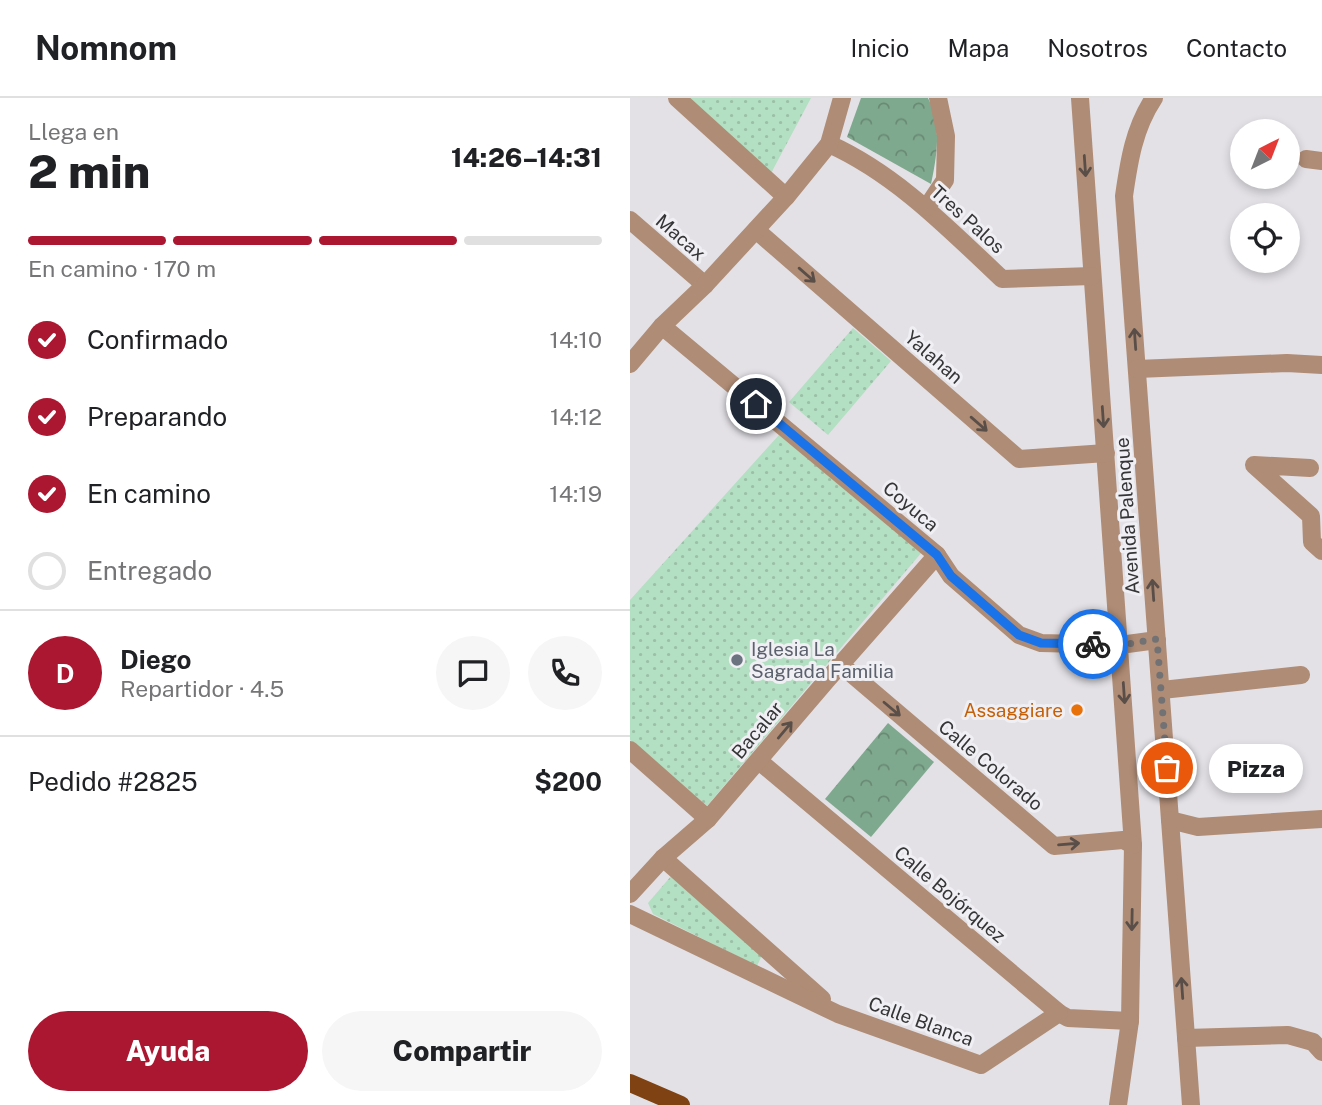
<!DOCTYPE html>
<html lang="es">
<head>
<meta charset="utf-8">
<style>
	:root { --surface:#fff; --page:#f6f6f6; --text:#202124; --muted:#757577; --line:#e0e0e0; --accent:#ab1630 }
	body { margin:0; font-family:"Public Sans",sans-serif; background:var(--page); color:var(--text); height:100vh; display:flex; flex-direction:column; font-size:26px; white-space:nowrap }
	* { box-sizing:border-box; margin:0 }
	p { font-size:23px; color:var(--muted) }
	.icon { flex:none; width:38px; height:38px; fill:none; stroke:currentColor; stroke-width:2; stroke-linecap:round; stroke-linejoin:round }
	.map { position:relative; flex:1; overflow:hidden }
	.details { display:flex; flex-direction:column; background:var(--surface); width:630px }
	.details>* { flex:none }
	.needle { width:46px; rotate:42deg }
	.fabs { position:absolute; left:600px; top:21px; display:grid; gap:14px }
	.fabs a { display:grid; place-items:center; width:70px; height:70px; border-radius:50%; background:var(--surface); box-shadow:0 4px 10px #0003; font-size:35px }
	.pin { position:absolute; display:grid; place-items:center; width:60px; height:60px; color:#fff; margin:-30px; border:4px solid #fff; border-radius:50%; box-shadow:0 2px 7px #0007 }
	.courier { position:absolute; display:grid; place-items:center; width:70px; height:70px; margin:-35px; border:5px solid #1a73e8; border-radius:50%; background:#fff; color:#222; box-shadow:0 2px 9px #0007 }
	.bubble { position:absolute; height:49px; border-radius:24px; background:var(--surface); box-shadow:0 4px 10px #0003; font-size:23px; font-weight:800; line-height:49px; text-align:center }
	.head em { font-style:normal; font-weight:800 }
	.head div { display:flex; flex-direction:column-reverse }
	.head { display:flex; align-items:center; justify-content:space-between; height:119px; padding:0 28px }
	h1 { font-size:46px; font-weight:800; line-height:52px }
	.bar { display:grid; grid-template-columns:repeat(4,1fr); gap:10px 7px; align-content:center; height:84px; padding:0 28px }
	.bar i { height:9px; border-radius:5px; background:var(--line) }
	.bar .on { background:var(--accent) }
	.bar p { grid-column:span 4 }
	.line { display:flex; align-items:center; gap:18px; padding:0 28px; border-top:2px solid var(--line) }
	.line div { flex:1 }
	.round { display:grid; place-items:center; flex:none; width:74px; height:74px; border-radius:37px; background:var(--page) }
	ol { padding:0 28px; list-style:none }
	li { display:flex; align-items:center; gap:21px; height:77px }
	li p { margin-inline-start:auto }
	li .icon { padding:7px; border-radius:50%; background:var(--accent); color:#fff; stroke-width:4 }
	li:last-child { color:var(--muted) }
	li i { width:38px; height:38px; border:4px solid var(--line); border-radius:50% }
	.button { display:flex; gap:14px; margin-top:auto; padding:14px 28px }
	.button a { flex:1; height:80px; border-radius:42px; background:var(--accent); color:#fff; font-size:28px; font-weight:800; line-height:80px; text-align:center }
	.button a+a { background:var(--page); color:var(--text) }
	header { display:flex; align-items:center; gap:42px; box-sizing:border-box; height:98px; padding:0 35px; background:var(--surface); border-bottom:2px solid var(--line) }
	header strong { font-size:33px }
	nav { display:flex; gap:38px; margin-inline-start:auto; font-size:24px }
	main { display:flex; flex:1; min-height:0 }
	.map>svg:first-child { display:block }
	.grass { fill:url(#grass-dots) }
	.forest { fill:url(#forest-crowns) }
	.lines { fill:none; stroke-linecap:round; stroke-linejoin:round }
	.minor { stroke:#af8c75; stroke-width:18 }
	.major { stroke:#7f4212; stroke-width:18 }
	.oneway { stroke:#5a4e49 }
	.done { stroke:#727174; stroke-width:7; stroke-dasharray:0 12.6 }
	.route { stroke:#1a73e8; stroke-width:9 }
	.worship-dot { fill:#6b7280; stroke:#f0eff4; stroke-width:2.5 }
	.food-dot { fill:#e8710a; stroke:#f0eff4; stroke-width:2.5 }
	.labels { text-anchor:middle; stroke-width:6; stroke-linejoin:round; paint-order:stroke }
	.street-label { font-size:19px; fill:#353436; stroke:#f0eff4 }
	.worship-label { font-size:19px; fill:#5b616d; stroke:#f0eff4; text-anchor:start }
	.food-label { font-size:19px; fill:#c56008; stroke:#f0eff4; text-anchor:end }
</style>
</head>
<body>
<header>
<strong>Nomnom</strong>
<nav><a>Inicio</a><a>Mapa</a><a>Nosotros</a><a>Contacto</a></nav>
</header>
<main>
<section class="details">
<div class="head"><div><h1>2 min</h1><p>Llega en</p></div><em>14:26–14:31</em></div>
<div class="bar"><i class="on"></i><i class="on"></i><i class="on"></i><i></i><p>En camino · 170 m</p></div>
<ol>
<li><svg class="icon" aria-label="check" viewBox="0 0 24 24"><path d="M5 12l5 5 9-10"/></svg>Confirmado<p>14:10</p></li>
<li><svg class="icon" aria-label="check" viewBox="0 0 24 24"><path d="M5 12l5 5 9-10"/></svg>Preparando<p>14:12</p></li>
<li><svg class="icon" aria-label="check" viewBox="0 0 24 24"><path d="M5 12l5 5 9-10"/></svg>En camino<p>14:19</p></li>
<li><i></i>Entregado</li>
</ol>
<div class="line" style="height:126px"><b class="round" style="background:var(--accent);color:#fff">D</b><div><b>Diego</b><p>Repartidor · 4.5</p></div><a class="round"><svg class="icon" aria-label="chat" viewBox="0 0 24 24"><path d="M4 5h16v11H9l-5 4z"/></svg></a><a class="round"><svg class="icon" aria-label="phone" viewBox="0 0 24 24"><path d="M5 4h4l2 5-3 2q2 4 5 5l2-3 5 2v4C11 20 4 13 5 4z"/></svg></a></div>
<div class="line" style="height:91px"><div>Pedido #2825</div><b>$200</b></div>
<div class="button"><a>Ayuda</a><a>Compartir</a></div>
</section>
<div class="map">
<svg width="692" height="1007" viewBox="0 0 692 1007">
	<defs>
		<pattern id="grass-dots" width="8" height="8" patternUnits="userSpaceOnUse" patternTransform="scale(1.75)"><rect width="8" height="8" fill="#b3dfc2"/><path d="M2 2h.1M6 6h.1" fill="none" stroke="#9bc0a7" stroke-width="1.8" stroke-linecap="round"/></pattern>
		<pattern id="forest-crowns" width="20" height="18" patternUnits="userSpaceOnUse" patternTransform="scale(1.75)"><rect width="20" height="18" fill="#7fa98e"/><path d="M2 6a3 3 0 1 1 6 0M12 15a3 3 0 1 1 6 0" fill="none" stroke="#698a75"/></pattern>
	</defs>
	<rect width="100%" height="100%" fill="#e3e1e6"/>
	<!-- grass -->
	<g class="grass">
		<polygon points="53,0 181,0 139,79"/>
		<polygon points="223,230 261,263 198,337 159,304"/>
		<polygon points="149,337 292,454 77,708 0,642 0,502"/>
		<polygon points="42,777 133,855 127,868 23,816 18,805"/>
	</g>
	<!-- forest -->
	<g class="forest">
		<path d="M231 0H298C312 28 307 57 301 86L217 39Z"/>
		<polygon points="258,625 304,664 241,739 195,701"/>
	</g>
	<g class="lines">
		<!-- minor -->
		<g class="minor">
			<polyline points="47,0 156,99"/>
			<polyline points="450,0 503,747 500,923 488,1007"/>
			<path d="M524 0C504 30 499 63 494 98L561 1007"/>
			<path d="M199 46C266 76 319 131 372 181L462 178"/>
			<polyline points="676,61 692,63"/>
			<polyline points="297,109 315,82 316,38 308,0"/>
			<polyline points="0,122 75,187"/>
			<polyline points="126,132 389,361 476,355"/>
			<polyline points="32,228 307,457 321,478 389,537 411,545 490,547 527,542"/>
			<polyline points="0,266 32,228 75,187 156,99 199,46 212,0"/>
			<polyline points="507,271 657,265 692,267"/>
			<polyline points="680,370 624,367 681,418 682,444 692,453"/>
			<polyline points="210,566 424,748 493,742 503,747"/>
			<polyline points="532,592 671,577"/>
			<polyline points="0,652 78,721"/>
			<polyline points="129,663 429,915 438,920 500,923"/>
			<polyline points="540,722 568,729 692,721"/>
			<polyline points="33,760 192,901"/>
			<polyline points="0,796 33,760 78,721 197,582 307,457"/>
			<polyline points="0,816 208,916 351,967 429,915"/>
			<polyline points="556,940 658,937 683,944 692,954"/>
		</g>
		<!-- major -->
		<polyline class="major" points="0,985 51,1007"/>
	</g>
	<!-- one-way arrows -->
	<defs><path id="oneway-shaft" d="M-6 0H5M1.5-3L5.5 0L1.5 3" fill="none" stroke-width="1.6" stroke-linecap="round" stroke-linejoin="round" transform="scale(1.75)"/></defs>
	<g class="oneway">
		<use href="#oneway-shaft" transform="translate(455 68) rotate(86)"/>
		<use href="#oneway-shaft" transform="translate(177 177) rotate(41)"/>
		<use href="#oneway-shaft" transform="translate(505 241) rotate(-94)"/>
		<use href="#oneway-shaft" transform="translate(473 319) rotate(86)"/>
		<use href="#oneway-shaft" transform="translate(349 326) rotate(41)"/>
		<use href="#oneway-shaft" transform="translate(523 492) rotate(-94)"/>
		<use href="#oneway-shaft" transform="translate(494 595) rotate(86)"/>
		<use href="#oneway-shaft" transform="translate(262 611) rotate(40)"/>
		<use href="#oneway-shaft" transform="translate(155 632) rotate(-50)"/>
		<use href="#oneway-shaft" transform="translate(439 746) rotate(-5)"/>
		<use href="#oneway-shaft" transform="translate(502 822) rotate(91)"/>
		<use href="#oneway-shaft" transform="translate(552 890) rotate(-94)"/>
	</g>
	<g class="lines">
		<!-- done -->
		<polyline class="done" points="463,546 491,547 527,541 537,670"/>
		<!-- route -->
		<polyline class="route" points="126,306 307,457 321,478 389,537 411,545 463,546"/>
	</g>
	<!-- markers -->
	<circle class="worship-dot" cx="107" cy="562" r="7"/>
	<circle class="food-dot" cx="447" cy="612" r="7"/>
	<g class="labels">
		<!-- street labels -->
		<g class="street-label">
			<text transform="translate(338 121) rotate(42)" y="7">Tres Palos</text>
			<text transform="translate(51 139) rotate(41)" y="7">Macax</text>
			<text transform="translate(304 259) rotate(41)" y="7">Yalahan</text>
			<text transform="translate(281 408) rotate(40)" y="7">Coyuca</text>
			<text transform="translate(497 418) rotate(-94)" y="7">Avenida Palenque</text>
			<text transform="translate(127 632) rotate(-50)" y="7">Bacalar</text>
			<text transform="translate(361 667) rotate(40)" y="7">Calle Colorado</text>
			<text transform="translate(320 796) rotate(40)" y="7">Calle Bojórquez</text>
			<text transform="translate(291 923) rotate(20)" y="7">Calle Blanca</text>
		</g>
		<!-- worship labels -->
		<g class="worship-label">
			<text x="121" y="558">Iglesia La<tspan x="121" dy="22">Sagrada Familia</tspan></text>
		</g>
		<!-- food labels -->
		<g class="food-label">
			<text x="433" y="619">Assaggiare</text>
		</g>
	</g>
</svg>
<div class="fabs">
<a><svg class="needle" viewBox="-14 -14 28 28"><path d="M0-13l5 13h-10z" fill="#e53935"/><path d="M0 13l5-13h-10z" fill="#757577"/></svg></a>
<a><svg class="icon" aria-label="locate" viewBox="0 0 24 24"><circle cx="12" cy="12" r="6"/><path d="M12 2v4M12 18v4M2 12h4M18 12h4"/></svg></a>
</div>
<div class="pin" style="left:537px;top:670px;background:#ea580c"><svg class="icon" aria-label="bag" viewBox="0 0 24 24"><path d="M5 8h14l-1 12H6zM9 8a3 3 0 0 1 6 0"/></svg></div>
<div class="pin" style="left:126px;top:306px;background:#1f2937"><svg class="icon" aria-label="home" viewBox="0 0 24 24"><path d="M3 11l9-7 9 7M6 9v11h12V9"/></svg></div>
<div class="courier" style="left:463px;top:546px"><svg class="icon" aria-label="bike" viewBox="0 0 24 24"><circle cx="6" cy="16" r="4"/><circle cx="18" cy="16" r="4"/><path d="M6 16l4-8h5l3 8M10 8l3 8H6M13 5h3"/></svg></div>
<div class="bubble" style="left:579px;top:646px;width:94px">Pizza</div>
</div>
</main>
</body>
</html>
